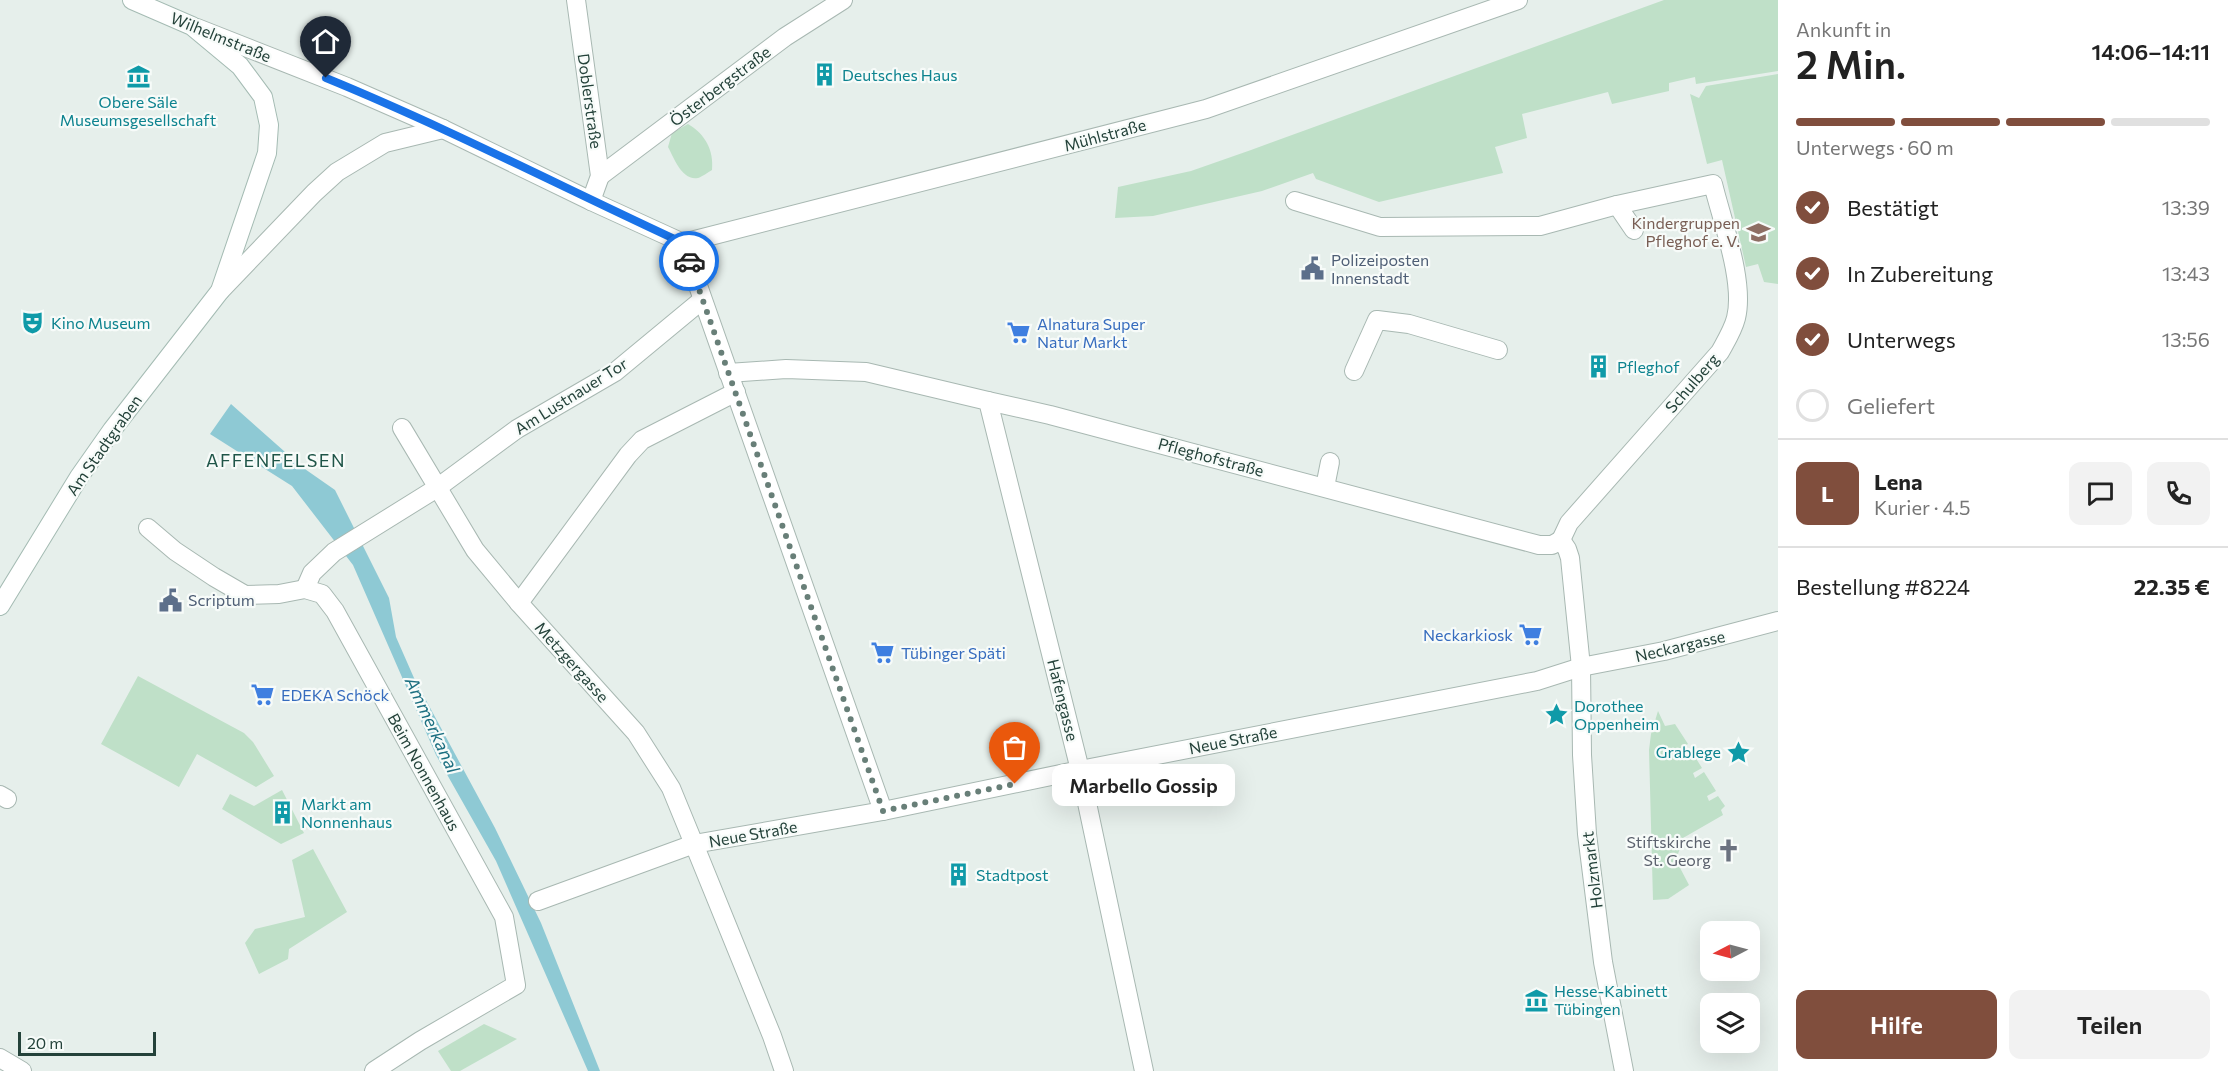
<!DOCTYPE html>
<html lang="de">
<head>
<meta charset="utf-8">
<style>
	:root { --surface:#fff; --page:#f2f2f2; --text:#222; --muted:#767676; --line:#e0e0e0; --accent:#804e3d }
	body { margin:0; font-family:Commissioner,sans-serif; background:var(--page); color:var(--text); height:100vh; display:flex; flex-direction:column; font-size:22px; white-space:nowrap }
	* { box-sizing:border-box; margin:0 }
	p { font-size:20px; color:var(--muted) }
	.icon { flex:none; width:33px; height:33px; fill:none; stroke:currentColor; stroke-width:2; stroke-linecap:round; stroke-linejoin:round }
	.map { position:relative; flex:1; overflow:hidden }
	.details { display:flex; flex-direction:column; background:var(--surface); width:450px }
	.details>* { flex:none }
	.needle { width:39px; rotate:264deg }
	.fabs { position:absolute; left:1700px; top:921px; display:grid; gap:12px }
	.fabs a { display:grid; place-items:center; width:60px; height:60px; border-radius:12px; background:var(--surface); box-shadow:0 6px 24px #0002; font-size:30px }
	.scale { position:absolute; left:18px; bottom:15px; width:138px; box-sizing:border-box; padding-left:6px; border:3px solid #24423a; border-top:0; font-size:16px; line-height:21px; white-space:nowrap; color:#24423a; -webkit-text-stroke:4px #f7fbf9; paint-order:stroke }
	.pin { position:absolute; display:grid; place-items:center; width:51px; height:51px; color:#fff; margin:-62px -26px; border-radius:50% 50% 50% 0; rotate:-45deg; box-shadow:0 0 6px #0007 }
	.pin .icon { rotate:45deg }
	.courier { position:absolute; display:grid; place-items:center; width:60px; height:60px; margin:-30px; border:4px solid #1a73e8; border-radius:50%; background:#fff; color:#222; box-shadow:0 2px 8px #0007 }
	.bubble { position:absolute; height:42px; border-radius:12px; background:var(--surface); box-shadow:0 6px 24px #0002; font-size:20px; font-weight:600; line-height:42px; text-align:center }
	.overview em { font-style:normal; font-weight:600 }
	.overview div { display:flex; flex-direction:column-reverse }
	.overview { display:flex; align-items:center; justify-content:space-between; height:102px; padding:0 18px }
	h1 { font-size:39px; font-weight:600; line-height:45px }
	.bar { display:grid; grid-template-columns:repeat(4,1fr); gap:9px 6px; align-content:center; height:72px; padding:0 18px }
	.bar i { height:8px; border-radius:4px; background:var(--line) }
	.bar .current { background:var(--accent) }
	.bar p { grid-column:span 4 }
	.line { display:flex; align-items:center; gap:15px; padding:0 18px; border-top:2px solid var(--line) }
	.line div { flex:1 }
	.round { display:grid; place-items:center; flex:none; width:63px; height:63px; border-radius:12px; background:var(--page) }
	ol { padding:0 18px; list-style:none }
	li { display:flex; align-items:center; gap:18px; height:66px }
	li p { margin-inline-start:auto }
	li .icon { padding:6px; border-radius:50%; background:var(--accent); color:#fff; stroke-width:4 }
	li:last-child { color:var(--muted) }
	li i { width:33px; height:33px; border:3px solid var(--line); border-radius:50% }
	.cta { display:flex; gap:12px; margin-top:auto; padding:12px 18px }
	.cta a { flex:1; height:69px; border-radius:12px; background:var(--accent); color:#fff; font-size:24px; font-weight:600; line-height:69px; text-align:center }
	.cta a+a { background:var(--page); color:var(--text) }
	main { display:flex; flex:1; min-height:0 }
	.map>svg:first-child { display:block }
	.green { fill:#bfe0c8 }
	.water { fill:#8ec9d4 }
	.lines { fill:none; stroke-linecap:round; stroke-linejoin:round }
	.service-casing { stroke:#a8b8b2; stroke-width:20 }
	.pedestrian-casing { stroke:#a8b8b2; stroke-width:20 }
	.minor-casing { stroke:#a8b8b2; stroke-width:20 }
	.tertiary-casing { stroke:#a8b8b2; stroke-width:20 }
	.secondary-casing { stroke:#a4bbb3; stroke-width:20 }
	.service { stroke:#fff; stroke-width:18 }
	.pedestrian { stroke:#fff; stroke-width:18 }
	.minor { stroke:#fff; stroke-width:18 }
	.tertiary { stroke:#fff; stroke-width:18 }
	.secondary { stroke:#fff; stroke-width:18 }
	.done { stroke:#687f78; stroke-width:6; stroke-dasharray:0 10.8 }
	.route { stroke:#1a73e8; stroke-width:8 }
	.labels { text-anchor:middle; stroke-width:4.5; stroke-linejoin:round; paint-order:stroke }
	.street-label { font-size:16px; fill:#24423a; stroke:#f7fbf9 }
	.culture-label { font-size:16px; fill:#0d838f; stroke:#f7fbf9; text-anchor:start }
	.education-label { font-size:16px; fill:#785e54; stroke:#f7fbf9; text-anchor:end }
	.service-label { font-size:16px; fill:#4e5e75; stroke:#f7fbf9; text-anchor:start }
	.shop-label { font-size:16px; fill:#366cbe; stroke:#f7fbf9; text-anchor:start }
	.worship-label { font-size:16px; fill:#5b616d; stroke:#f7fbf9; text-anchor:end }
	.neighbourhood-label { font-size:18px; letter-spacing:1.5px; fill:#1f5548; stroke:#f7fbf9 }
	.water-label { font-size:18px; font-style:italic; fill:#1c6f80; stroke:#f7fbf9 }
</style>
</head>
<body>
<main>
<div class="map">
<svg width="1778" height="1071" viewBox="0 0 1778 1071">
	<rect width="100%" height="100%" fill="#e6efeb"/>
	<!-- green -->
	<g class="green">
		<polygon points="1664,0 1778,0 1778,71 1696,84 1695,77 1669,83 1669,91 1612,104 1608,92 1522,114 1527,138 1495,147 1503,173 1379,202 1316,179 1313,173 1262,191 1153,216 1115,218 1118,187 1191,171 1251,150"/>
		<polygon points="1778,74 1778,284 1764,282 1758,264 1746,267 1722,160 1707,164 1690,94 1699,98 1706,86"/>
		<path d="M688 124C705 134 714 150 712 170 708 172 702 177 698 178 682 181 674 158 668 147L672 133Z"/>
		<polygon points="138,676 244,733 253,742 274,776 256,787 197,754 179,787 101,744"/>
		<polygon points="1658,711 1665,726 1675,724 1688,744 1679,749 1681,754 1690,749 1702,768 1693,773 1695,778 1704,772 1716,791 1707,796 1709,801 1718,796 1725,806 1721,810 1723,815 1683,838 1678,838 1682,842 1676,860 1672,863 1678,864 1689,885 1668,899 1653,900 1649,750 1651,734"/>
		<polygon points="282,790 304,833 281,844 222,809 230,794 254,806"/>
		<polygon points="313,849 347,912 289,949 288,959 259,974 245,943 255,929 305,917 292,860"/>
		<polygon points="484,1024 517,1039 460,1071 451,1071 438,1051"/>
	</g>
	<!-- water -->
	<polygon class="water" points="231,404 302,467 335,490 389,598 396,637 414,678 495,828 541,923 600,1071 588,1071 496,861 436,755 353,565 292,486 210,434"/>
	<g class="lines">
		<defs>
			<g id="service">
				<polyline points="1354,371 1377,320 1409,324 1498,350"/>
				<polyline points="1325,487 1330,462"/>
				<polyline points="0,795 7,799"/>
			</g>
			<g id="pedestrian">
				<path d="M1295 201 1380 227 1540 226 1617 205 1713 184C1722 221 1745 282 1736 318 1733 330 1726 341 1720 352L1569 523 1561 540"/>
				<polyline points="1617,205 1634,230"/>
				<polyline points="988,401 1050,415 1539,545 1552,545 1561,540"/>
				<polyline points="402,428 475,550 519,603 636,733 671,788 694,844 538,901"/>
				<polyline points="148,528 175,551 214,577 245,595 279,594 305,589 322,594 335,611 504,917 516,985 420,1041 374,1071"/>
				<polyline points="1561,540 1567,549 1570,558 1581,667 1582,755 1587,834 1603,962 1624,1071"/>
				<polyline points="305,589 312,573 334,552 437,488 517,429 615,372 702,300"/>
				<polyline points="519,603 628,455 642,440 736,392"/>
				<polyline points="1080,770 1537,681 1581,667 1664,651 1778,621"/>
				<polyline points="784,1071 772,1036 694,844 883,811"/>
			</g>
			<g id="minor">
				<polyline points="576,0 600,176 591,201"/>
				<polyline points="600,176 785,37 843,0"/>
				<polyline points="683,243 883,811 1080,770"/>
				<polyline points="728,373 786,369 866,372 988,401 1080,770 1144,1071"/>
				<polyline points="0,1058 22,1071"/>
			</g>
			<g id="tertiary">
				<polyline points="197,28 347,87 443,129 591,201 683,243 1206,109 1518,0"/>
				<polyline points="220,291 314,193 337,172 385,143 443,129"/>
			</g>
			<polyline id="secondary" points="0,606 79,477 112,430 220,291 267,153 269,125 263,97 240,66 192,26 132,0"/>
		</defs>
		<!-- service casing -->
		<use href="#service" class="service-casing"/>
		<!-- pedestrian casing -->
		<use href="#pedestrian" class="pedestrian-casing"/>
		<!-- minor casing -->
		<use href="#minor" class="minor-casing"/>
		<!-- tertiary casing -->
		<use href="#tertiary" class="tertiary-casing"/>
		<!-- secondary casing -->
		<use href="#secondary" class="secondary-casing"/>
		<!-- service -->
		<use href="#service" class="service"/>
		<!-- pedestrian -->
		<use href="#pedestrian" class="pedestrian"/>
		<!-- minor -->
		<use href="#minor" class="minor"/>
		<!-- tertiary -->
		<use href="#tertiary" class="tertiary"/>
		<!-- secondary -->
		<use href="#secondary" class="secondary"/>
	</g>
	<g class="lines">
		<!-- done -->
		<polyline class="done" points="689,261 883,811 1015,784"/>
		<!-- route -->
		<path class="route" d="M326 78C448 128 564 188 683 243L689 261"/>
	</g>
	<!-- icons -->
	<defs>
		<symbol id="building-bare" viewBox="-9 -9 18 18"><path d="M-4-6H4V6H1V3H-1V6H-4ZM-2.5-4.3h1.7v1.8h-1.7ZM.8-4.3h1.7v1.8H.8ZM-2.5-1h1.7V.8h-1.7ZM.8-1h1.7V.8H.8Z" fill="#0f9aa8" stroke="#f7fbf9" stroke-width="2.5" paint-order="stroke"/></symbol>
		<symbol id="museum-bare" viewBox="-9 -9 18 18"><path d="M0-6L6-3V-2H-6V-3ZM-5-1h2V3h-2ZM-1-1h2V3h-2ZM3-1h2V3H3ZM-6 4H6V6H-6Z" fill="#0f9aa8" stroke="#f7fbf9" stroke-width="2.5" paint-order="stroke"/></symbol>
		<symbol id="school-bare" viewBox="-9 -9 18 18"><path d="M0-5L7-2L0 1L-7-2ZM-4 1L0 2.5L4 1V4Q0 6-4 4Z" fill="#8d6e63" stroke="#f7fbf9" stroke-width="2.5" paint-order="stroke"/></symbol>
		<symbol id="civic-bare" viewBox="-9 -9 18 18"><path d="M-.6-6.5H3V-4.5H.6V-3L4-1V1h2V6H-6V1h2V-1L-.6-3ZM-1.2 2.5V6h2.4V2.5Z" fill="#5c6f8a" stroke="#f7fbf9" stroke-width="2.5" paint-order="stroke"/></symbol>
		<symbol id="theatre-bare" viewBox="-9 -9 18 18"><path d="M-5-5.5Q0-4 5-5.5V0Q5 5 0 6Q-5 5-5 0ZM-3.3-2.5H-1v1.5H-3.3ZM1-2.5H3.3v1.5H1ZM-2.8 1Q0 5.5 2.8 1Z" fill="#0f9aa8" stroke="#f7fbf9" stroke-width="2.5" paint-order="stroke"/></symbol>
		<symbol id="supermarket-bare" viewBox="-9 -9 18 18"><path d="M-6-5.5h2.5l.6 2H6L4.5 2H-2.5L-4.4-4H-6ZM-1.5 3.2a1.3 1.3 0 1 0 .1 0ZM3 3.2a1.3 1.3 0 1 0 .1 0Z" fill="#3f7fe0" stroke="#f7fbf9" stroke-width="2.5" paint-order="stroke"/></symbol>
		<symbol id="sight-bare" viewBox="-9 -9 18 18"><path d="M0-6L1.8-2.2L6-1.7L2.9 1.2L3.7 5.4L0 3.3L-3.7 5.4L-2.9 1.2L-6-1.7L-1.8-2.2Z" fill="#0f9aa8" stroke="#f7fbf9" stroke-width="2.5" paint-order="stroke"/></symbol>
		<symbol id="church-bare" viewBox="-9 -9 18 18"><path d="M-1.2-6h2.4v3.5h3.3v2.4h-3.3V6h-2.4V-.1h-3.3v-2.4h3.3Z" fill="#6b7280" stroke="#f7fbf9" stroke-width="2.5" paint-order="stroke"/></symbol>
	</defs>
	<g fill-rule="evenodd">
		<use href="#building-bare" x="808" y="58" width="33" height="33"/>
		<use href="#museum-bare" x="122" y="60" width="33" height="33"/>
		<use href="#school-bare" x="1742" y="216" width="33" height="33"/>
		<use href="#civic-bare" x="1296" y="252" width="33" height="33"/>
		<use href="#theatre-bare" x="16" y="306" width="33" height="33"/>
		<use href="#supermarket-bare" x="1002" y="316" width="33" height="33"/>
		<use href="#building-bare" x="1582" y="350" width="33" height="33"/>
		<use href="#civic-bare" x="154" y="584" width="33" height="33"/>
		<use href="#supermarket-bare" x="1514" y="618" width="33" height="33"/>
		<use href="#supermarket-bare" x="866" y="636" width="33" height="33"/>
		<use href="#supermarket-bare" x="246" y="678" width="33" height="33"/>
		<use href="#sight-bare" x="1540" y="698" width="33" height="33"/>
		<use href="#sight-bare" x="1722" y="736" width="33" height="33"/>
		<use href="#building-bare" x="266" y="796" width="33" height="33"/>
		<use href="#church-bare" x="1712" y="834" width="33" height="33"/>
		<use href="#building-bare" x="942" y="858" width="33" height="33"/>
		<use href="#museum-bare" x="1520" y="984" width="33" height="33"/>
	</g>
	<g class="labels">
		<!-- street labels -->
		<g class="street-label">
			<text transform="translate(221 37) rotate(22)" y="6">Wilhelmstraße</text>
			<text transform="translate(720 86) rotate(-37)" y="6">Österbergstraße</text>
			<text transform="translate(590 101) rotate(82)" y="6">Doblerstraße</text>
			<text transform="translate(1105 135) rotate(-15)" y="6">Mühlstraße</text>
			<text transform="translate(1692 383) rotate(-49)" y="6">Schulberg</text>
			<text transform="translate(571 396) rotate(-32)" y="6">Am Lustnauer Tor</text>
			<text transform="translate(104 445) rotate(-55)" y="6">Am Stadtgraben</text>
			<text transform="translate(1211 457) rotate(15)" y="6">Pfleghofstraße</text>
			<text transform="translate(1680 646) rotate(-13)" y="6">Neckargasse</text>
			<text transform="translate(572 662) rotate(48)" y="6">Metzgergasse</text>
			<text transform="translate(1063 700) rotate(76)" y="6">Hafengasse</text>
			<text transform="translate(1233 740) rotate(-11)" y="6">Neue Straße</text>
			<text transform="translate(424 772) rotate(61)" y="6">Beim Nonnenhaus</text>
			<text transform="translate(753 834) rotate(-10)" y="6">Neue Straße</text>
			<text transform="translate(1592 870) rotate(-97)" y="6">Holzmarkt</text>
		</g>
		<!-- culture labels -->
		<g class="culture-label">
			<text x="842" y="81">Deutsches Haus</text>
			<text x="138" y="108" text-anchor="middle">Obere Säle<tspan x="138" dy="18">Museumsgesellschaft</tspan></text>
			<text x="51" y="329">Kino Museum</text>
			<text x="1617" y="373">Pfleghof</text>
			<text x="1574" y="712">Dorothee<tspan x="1574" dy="18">Oppenheim</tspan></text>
			<text x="1721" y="758" text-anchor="end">Grablege</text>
			<text x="301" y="810">Markt am<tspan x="301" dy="18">Nonnenhaus</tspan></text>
			<text x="976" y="881">Stadtpost</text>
			<text x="1554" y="997">Hesse-Kabinett<tspan x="1554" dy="18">Tübingen</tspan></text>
		</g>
		<!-- education labels -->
		<g class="education-label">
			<text x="1740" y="229">Kindergruppen<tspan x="1740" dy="18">Pfleghof e. V.</tspan></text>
		</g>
		<!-- service labels -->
		<g class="service-label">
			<text x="1331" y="266">Polizeiposten<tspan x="1331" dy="18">Innenstadt</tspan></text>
			<text x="188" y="606">Scriptum</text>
		</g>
		<!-- shop labels -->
		<g class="shop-label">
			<text x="1037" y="330">Alnatura Super<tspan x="1037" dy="18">Natur Markt</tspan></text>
			<text x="1513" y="641" text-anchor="end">Neckarkiosk</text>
			<text x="901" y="659">Tübinger Späti</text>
			<text x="281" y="701">EDEKA Schöck</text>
		</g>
		<!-- worship labels -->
		<g class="worship-label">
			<text x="1711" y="848">Stiftskirche<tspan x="1711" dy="18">St. Georg</tspan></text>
		</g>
		<!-- neighbourhood labels -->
		<g class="neighbourhood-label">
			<text x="276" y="467">AFFENFELSEN</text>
		</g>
		<!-- water labels -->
		<g class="water-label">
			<text transform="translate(432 725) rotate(65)" y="6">Ammerkanal</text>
		</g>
	</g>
</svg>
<div class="fabs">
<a><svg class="needle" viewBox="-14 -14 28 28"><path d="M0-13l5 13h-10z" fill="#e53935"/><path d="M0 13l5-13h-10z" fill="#767676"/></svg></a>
<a><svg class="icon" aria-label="layers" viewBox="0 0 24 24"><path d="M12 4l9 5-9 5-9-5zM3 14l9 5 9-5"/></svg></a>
</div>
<div class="scale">20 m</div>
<div class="pin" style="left:1015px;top:784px;background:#ea580c"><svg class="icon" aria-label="bag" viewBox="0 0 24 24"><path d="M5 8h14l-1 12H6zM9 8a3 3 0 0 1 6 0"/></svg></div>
<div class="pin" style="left:326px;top:78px;background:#1f2937"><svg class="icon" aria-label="home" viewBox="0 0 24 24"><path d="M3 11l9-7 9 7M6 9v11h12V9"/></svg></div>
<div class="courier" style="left:689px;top:261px"><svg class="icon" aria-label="car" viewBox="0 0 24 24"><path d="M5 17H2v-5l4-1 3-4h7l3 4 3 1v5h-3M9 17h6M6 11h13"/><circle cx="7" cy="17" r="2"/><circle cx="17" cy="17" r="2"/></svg></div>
<div class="bubble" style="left:1052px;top:764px;width:183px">Marbello Gossip</div>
</div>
<section class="details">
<div class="overview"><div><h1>2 Min.</h1><p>Ankunft in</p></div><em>14:06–14:11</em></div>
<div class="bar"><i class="current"></i><i class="current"></i><i class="current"></i><i></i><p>Unterwegs · 60 m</p></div>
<ol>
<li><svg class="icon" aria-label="check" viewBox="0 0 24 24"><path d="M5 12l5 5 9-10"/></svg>Bestätigt<p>13:39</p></li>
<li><svg class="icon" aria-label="check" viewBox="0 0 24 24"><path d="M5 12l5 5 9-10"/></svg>In Zubereitung<p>13:43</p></li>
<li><svg class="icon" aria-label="check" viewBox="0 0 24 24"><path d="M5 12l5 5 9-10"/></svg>Unterwegs<p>13:56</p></li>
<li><i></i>Geliefert</li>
</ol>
<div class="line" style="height:108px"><b class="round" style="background:var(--accent);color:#fff">L</b><div><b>Lena</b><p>Kurier · 4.5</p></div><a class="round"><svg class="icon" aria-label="chat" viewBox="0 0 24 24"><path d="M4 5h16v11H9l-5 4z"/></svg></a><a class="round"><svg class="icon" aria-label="phone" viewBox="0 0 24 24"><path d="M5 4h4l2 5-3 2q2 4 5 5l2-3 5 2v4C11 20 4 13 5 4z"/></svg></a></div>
<div class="line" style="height:78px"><div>Bestellung #8224</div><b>22.35 €</b></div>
<div class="cta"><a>Hilfe</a><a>Teilen</a></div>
</section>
</main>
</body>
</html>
